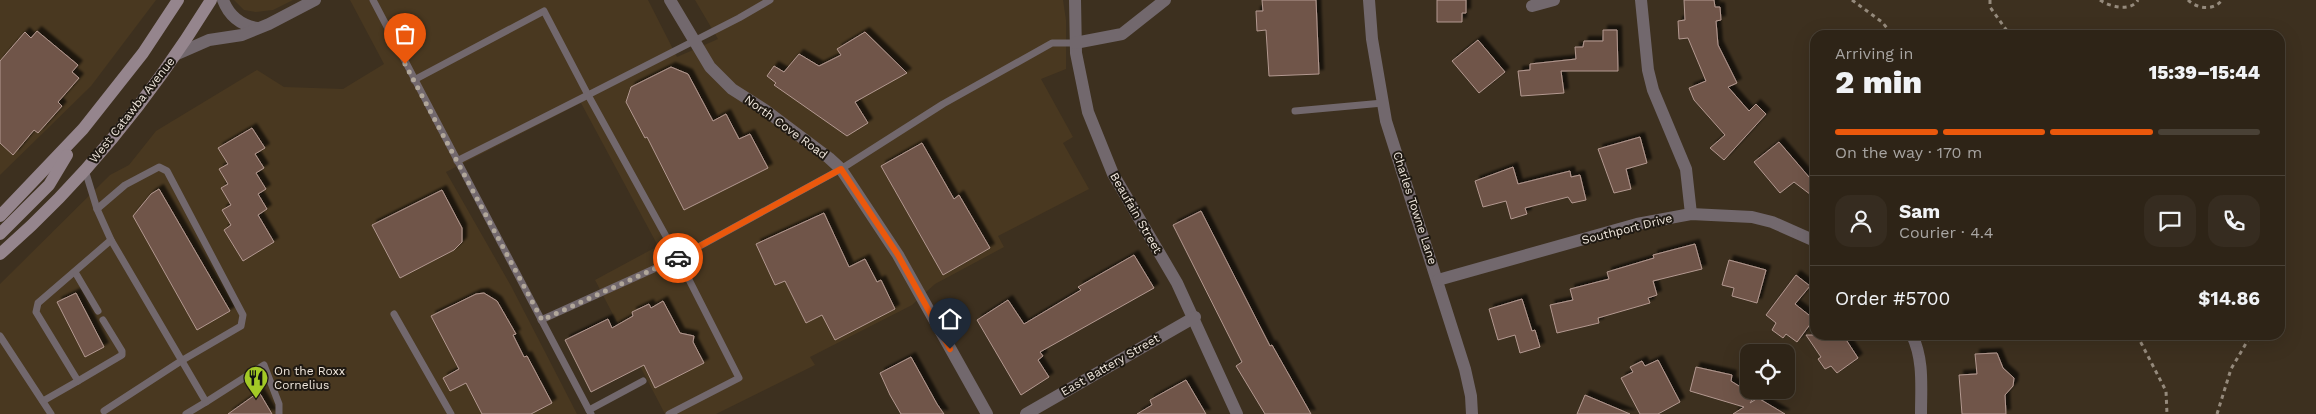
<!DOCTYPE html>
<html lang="en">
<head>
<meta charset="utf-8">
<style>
	:root { --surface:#2e2417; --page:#362c20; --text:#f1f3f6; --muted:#a7a4a1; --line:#494136; --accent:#ea580c }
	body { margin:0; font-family:"Work Sans",sans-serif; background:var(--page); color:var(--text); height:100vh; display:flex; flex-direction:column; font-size:19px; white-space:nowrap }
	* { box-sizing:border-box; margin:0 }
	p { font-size:16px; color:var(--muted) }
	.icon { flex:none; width:28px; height:28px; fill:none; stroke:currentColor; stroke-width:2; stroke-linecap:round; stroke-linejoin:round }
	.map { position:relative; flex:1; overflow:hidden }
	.drawer { position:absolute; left:1810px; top:30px; width:475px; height:310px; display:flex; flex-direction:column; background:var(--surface); border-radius:15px; box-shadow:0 5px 20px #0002,0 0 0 1px var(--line) }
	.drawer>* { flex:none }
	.controls { position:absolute; left:1740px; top:344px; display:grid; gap:10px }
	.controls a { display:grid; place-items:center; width:55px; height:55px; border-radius:10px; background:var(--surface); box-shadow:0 5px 20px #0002,0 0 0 1px var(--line); font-size:25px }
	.pin { position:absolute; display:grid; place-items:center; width:42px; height:42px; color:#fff; margin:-51px -21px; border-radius:50% 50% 50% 0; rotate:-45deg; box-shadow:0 0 5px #0007 }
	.pin .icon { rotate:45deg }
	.courier { position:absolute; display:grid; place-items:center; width:50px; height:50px; margin:-25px; border:4px solid #ea580c; border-radius:50%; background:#fff; color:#222; box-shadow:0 1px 6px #0007 }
	.head em { font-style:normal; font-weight:800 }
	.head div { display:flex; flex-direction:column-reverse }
	.head { display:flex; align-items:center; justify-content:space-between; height:85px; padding:0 25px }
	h1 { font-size:32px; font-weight:800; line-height:38px }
	.bar { display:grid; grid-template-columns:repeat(4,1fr); gap:8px 5px; align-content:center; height:60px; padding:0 25px }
	.bar i { height:6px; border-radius:4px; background:var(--line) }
	.bar .selected { background:var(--accent) }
	.bar p { grid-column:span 4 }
	.line { display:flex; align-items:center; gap:12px; padding:0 25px; border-top:1px solid var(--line) }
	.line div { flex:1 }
	.round { display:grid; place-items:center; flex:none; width:52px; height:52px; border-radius:15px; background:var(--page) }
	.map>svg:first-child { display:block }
	.built { fill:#493820 }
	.building { fill:#70544a; stroke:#b39990; filter:url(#shadow) }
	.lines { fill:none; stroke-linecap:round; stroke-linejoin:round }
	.path { stroke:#958a7c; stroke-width:3; stroke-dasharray:4 4; stroke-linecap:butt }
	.service { stroke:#72686d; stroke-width:7 }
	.minor { stroke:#72686d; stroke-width:12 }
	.secondary { stroke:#95858d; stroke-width:12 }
	.done { stroke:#b1a79a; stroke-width:5; stroke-dasharray:0 9 }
	.route { stroke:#ea580c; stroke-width:6 }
	.labels { text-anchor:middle; stroke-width:4; stroke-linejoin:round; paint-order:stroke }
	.street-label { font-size:12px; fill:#f0e7dd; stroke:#1f1912 }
	.poi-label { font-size:12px; fill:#f0e7dd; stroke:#1f1912; text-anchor:start }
</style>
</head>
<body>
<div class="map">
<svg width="2316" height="414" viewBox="0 0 2316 414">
	<defs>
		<filter id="shadow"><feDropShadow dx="4.5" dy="-4.5" stdDeviation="1" flood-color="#0009"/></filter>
	</defs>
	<rect width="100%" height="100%" fill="#3d301f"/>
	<!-- built -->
	<g class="built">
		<polygon points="0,0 156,0 91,86 0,175"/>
		<polygon points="234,0 293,0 273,10 256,12 244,10"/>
		<polygon points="350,0 648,0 677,57 718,39 695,0 1063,0 1066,20 1066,69 1041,79 1073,137 1063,143 1089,189 998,236 1004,247 935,284 912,305 810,357 815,365 716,414 665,414 595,280 658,246 581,103 446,172 511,286 577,414 0,414 0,284 110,175 129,165 156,131 257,70 284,87 343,89 384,64"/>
	</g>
	<!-- building -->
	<g class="building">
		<polygon points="1262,0 1316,0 1319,74 1269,76 1266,30 1257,31 1256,11 1263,11"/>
		<polygon points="1437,0 1466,0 1466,13 1462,13 1462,22 1437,22"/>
		<polygon points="1684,0 1714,0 1715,7 1720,7 1721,20 1716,21 1718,45 1737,83 1728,87 1749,111 1756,104 1766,114 1724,160 1710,148 1725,135 1694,100 1689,88 1706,81 1688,38 1679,39 1678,21 1685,20"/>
		<polygon points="1603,30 1617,30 1618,71 1561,71 1564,93 1521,96 1518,71 1530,70 1530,64 1576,59 1575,47 1583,47 1584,41 1603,41"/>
		<polygon points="37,31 78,65 72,72 79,78 58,102 62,106 38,133 34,130 13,155 0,143 0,61 25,32 31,38"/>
		<polygon points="865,32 907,73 855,102 868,123 847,136 774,85 776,83 767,76 774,66 784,72 799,54 819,66 841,55 837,49"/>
		<polygon points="1478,40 1505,72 1479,93 1452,61"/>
		<polygon points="671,67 688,74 713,121 726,114 739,139 750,134 768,168 684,210 647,137 645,138 626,102 631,87"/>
		<polygon points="252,128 265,148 255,154 264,168 256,173 266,189 258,194 267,209 258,215 274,242 243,261 224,230 231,225 222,210 231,205 221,188 228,184 219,169 228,164 218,148"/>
		<polygon points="1640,137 1647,163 1626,169 1631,189 1614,193 1598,149"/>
		<polygon points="1779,142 1815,184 1815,198 1794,182 1780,193 1754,162"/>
		<polygon points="922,143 954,199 959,195 990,248 943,275 881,166"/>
		<polygon points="1513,167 1518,184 1570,171 1571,177 1580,175 1586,200 1572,203 1568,197 1525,208 1527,214 1511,219 1506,201 1483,207 1475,181"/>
		<polygon points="159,189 230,311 197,330 133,216 151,194"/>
		<polygon points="442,190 462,228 462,242 454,250 400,278 372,225"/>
		<polygon points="1201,211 1270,346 1272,345 1311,414 1265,414 1236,366 1242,362 1173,225"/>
		<polygon points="824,213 849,267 865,259 877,282 881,280 895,309 835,340 822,315 806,323 785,281 775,285 756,244"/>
		<polygon points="1695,244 1702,269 1653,281 1657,295 1648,298 1650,303 1598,318 1599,323 1557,333 1550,305 1573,300 1570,289 1609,279 1607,272 1654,258 1653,255"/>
		<polygon points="1134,255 1154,288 1040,352 1043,356 1038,360 1049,377 1021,395 977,320 1008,300 1024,324 1081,290 1078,287"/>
		<polygon points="1729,260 1766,270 1757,303 1732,296 1734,288 1722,285"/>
		<polygon points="1796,275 1810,286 1795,304 1814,319 1797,342 1786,334 1783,338 1772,330 1776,323 1766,315"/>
		<polygon points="76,293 104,347 85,357 57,302"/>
		<polygon points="484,293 497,301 516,334 513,335 524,357 527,356 552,403 531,414 482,414 466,383 450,391 443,378 459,369 431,316 476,294"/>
		<polygon points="1522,299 1532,331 1535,330 1540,347 1520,353 1515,335 1498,340 1489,309"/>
		<polygon points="663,301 680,333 694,336 693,342 704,363 655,388 644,365 591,392 565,340 608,319 612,328 633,316 632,312 649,304 651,308"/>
		<polygon points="1806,335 1843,335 1858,358 1837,373 1831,366 1825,369 1818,359 1821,357"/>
		<polygon points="1997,353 2003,368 2014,378 2013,386 2005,395 2006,414 1962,414 1959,375 1977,374 1975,354"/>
		<polygon points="911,357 937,404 944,414 901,414 890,395 880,373"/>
		<polygon points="1658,360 1680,402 1658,414 1640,414 1621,378 1633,372 1630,367 1642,361 1645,366"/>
		<polygon points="1696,367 1732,375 1731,381 1755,396 1750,403 1758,398 1785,414 1733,414 1744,407 1690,391"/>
		<polygon points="1186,380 1206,414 1137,414 1152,405 1150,400"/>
		<polygon points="259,392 272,414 228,414"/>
		<polygon points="1585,395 1630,414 1577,414"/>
	</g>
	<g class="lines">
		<!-- path -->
		<g class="path">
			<polyline points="1852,0 1882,22 1893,35"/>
			<polyline points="1990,0 1990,7 2010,35"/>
			<path d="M2100 0C2110 7 2131 12 2138 0"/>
			<path d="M2188 0C2197 9 2214 11 2222 0"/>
			<polyline points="2137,335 2166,391 2167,414"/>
			<polyline points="2217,414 2231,369 2251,335"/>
		</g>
		<!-- service -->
		<g class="service">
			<polyline points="373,0 591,414"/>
			<polyline points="414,80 544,11 588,95 739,18 770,0"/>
			<polyline points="1295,111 1383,103"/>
			<polyline points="457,161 588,95 678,258 541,320"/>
			<polyline points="85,170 97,209 111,240 206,402 186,414"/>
			<polyline points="97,209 125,185 159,167 167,171 243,315 241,326 181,361 104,411"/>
			<polyline points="75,272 98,311"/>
			<polyline points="394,314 451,414"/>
			<polyline points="0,336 51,414"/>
			<polyline points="78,381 122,355 122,351 103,320"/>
			<polyline points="43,401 78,381 36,312 38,303 111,240"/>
			<polyline points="206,402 264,365 279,404 279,414"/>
			<polyline points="589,410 643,381"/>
			<polyline points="669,414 739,378 678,258 841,169 943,104 1052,43 1075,43"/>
		</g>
		<!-- minor -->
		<g class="minor">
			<path d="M223 0C229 16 240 25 257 28"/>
			<polyline points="670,0 710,67 732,89 765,110 829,158 841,169 898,255 987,414"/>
			<polyline points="1075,0 1076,53 1088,112 1113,174 1177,283 1237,414"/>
			<polyline points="1369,0 1372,39 1386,121 1465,369 1471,396 1472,414"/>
			<polyline points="1641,0 1648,70 1653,90 1686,169 1691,214"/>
			<polyline points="1532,6 1554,0"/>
			<polyline points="1075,43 1122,34 1165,0"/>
			<polyline points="177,54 209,40 242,35 269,24 315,0"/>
			<polyline points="1438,280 1637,224 1691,214 1752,217 1772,222 1815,241"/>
			<path d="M1912 335C1924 360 1921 387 1921 414"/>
			<polyline points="1026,414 1195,317"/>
		</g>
		<!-- secondary -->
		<g class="secondary">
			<polyline points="0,216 83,129 143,53 178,0"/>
			<polyline points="0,234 49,185 67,155"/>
			<path d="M0 254C83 182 153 94 211 0"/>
		</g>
	</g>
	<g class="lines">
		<!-- done -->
		<polyline class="done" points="405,64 542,320 678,258"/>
		<!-- route -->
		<polyline class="route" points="678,258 841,169 898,255 950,349"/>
	</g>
	<!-- icons -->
	<defs>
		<symbol id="restaurant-pin" viewBox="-11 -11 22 30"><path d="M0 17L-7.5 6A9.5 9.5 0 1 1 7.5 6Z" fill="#a3c926" stroke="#1f1912"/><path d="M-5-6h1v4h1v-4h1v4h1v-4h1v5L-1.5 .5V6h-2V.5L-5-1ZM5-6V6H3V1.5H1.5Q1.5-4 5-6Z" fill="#111"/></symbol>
	</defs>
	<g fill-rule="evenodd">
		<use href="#restaurant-pin" x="242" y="364" width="28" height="38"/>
	</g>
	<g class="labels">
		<!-- street labels -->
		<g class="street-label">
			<text transform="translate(132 110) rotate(-52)" y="4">West Catawba Avenue</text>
			<text transform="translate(786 127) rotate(36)" y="4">North Cove Road</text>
			<text transform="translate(1415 208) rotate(72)" y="4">Charles Towne Lane</text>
			<text transform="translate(1136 213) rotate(60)" y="4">Beaufain Street</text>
			<text transform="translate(1627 229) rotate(-14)" y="4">Southport Drive</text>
			<text transform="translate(1110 365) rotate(-30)" y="4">East Battery Street</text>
		</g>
		<!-- poi labels -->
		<g class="poi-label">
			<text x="274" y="375">On the Roxx<tspan x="274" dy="14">Cornelius</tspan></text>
		</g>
	</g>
</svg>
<div class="controls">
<a><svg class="icon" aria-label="locate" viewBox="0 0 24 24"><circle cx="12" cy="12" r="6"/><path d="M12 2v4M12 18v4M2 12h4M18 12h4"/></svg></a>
</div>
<div class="pin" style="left:405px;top:64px;background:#ea580c"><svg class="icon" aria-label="bag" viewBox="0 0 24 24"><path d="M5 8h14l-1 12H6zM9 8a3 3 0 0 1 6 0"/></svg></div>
<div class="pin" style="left:950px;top:349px;background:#1f2937"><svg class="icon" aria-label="home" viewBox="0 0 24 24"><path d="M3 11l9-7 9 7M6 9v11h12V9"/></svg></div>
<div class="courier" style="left:678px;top:258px"><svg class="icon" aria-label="car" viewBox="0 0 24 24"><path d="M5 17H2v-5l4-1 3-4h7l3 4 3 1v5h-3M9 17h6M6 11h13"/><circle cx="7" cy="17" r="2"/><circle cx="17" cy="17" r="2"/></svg></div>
<section class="drawer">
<div class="head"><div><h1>2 min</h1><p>Arriving in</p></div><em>15:39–15:44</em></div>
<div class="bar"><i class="selected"></i><i class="selected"></i><i class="selected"></i><i></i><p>On the way · 170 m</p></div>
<div class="line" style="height:90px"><a class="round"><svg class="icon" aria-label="person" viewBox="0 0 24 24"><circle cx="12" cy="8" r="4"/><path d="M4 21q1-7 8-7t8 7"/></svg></a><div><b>Sam</b><p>Courier · 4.4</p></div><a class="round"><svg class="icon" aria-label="chat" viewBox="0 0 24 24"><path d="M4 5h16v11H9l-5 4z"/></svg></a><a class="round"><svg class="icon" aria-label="phone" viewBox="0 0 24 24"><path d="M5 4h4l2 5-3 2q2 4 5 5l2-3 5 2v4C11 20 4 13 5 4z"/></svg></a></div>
<div class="line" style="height:65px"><div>Order #5700</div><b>$14.86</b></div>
</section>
</div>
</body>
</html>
